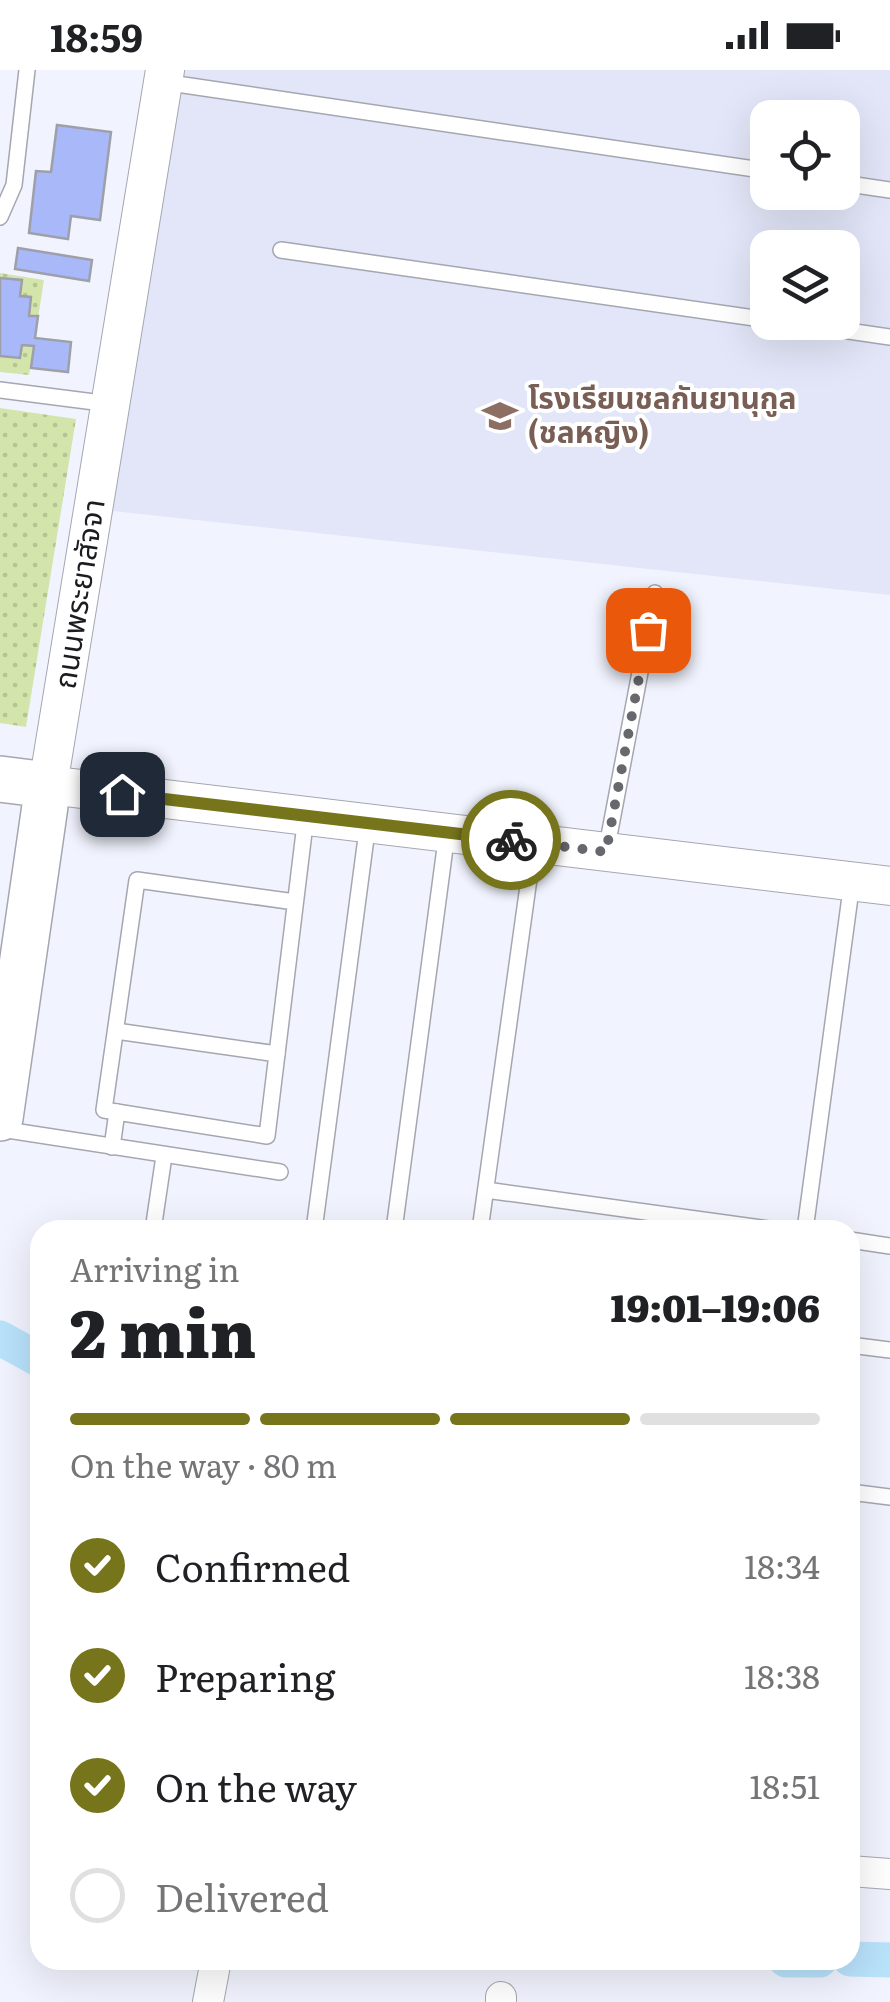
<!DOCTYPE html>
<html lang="en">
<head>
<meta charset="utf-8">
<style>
	:root { --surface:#fff; --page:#f6f6f6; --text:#202124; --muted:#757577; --line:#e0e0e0; --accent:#77751b }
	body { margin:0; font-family:Literata,"Noto Sans Thai",serif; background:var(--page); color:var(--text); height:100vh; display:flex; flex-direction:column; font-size:38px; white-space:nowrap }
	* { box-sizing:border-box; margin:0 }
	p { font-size:32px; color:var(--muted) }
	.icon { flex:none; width:55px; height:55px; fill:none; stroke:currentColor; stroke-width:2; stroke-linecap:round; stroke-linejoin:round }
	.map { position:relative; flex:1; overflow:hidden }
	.details { position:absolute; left:30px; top:1150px; width:830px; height:750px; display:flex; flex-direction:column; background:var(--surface); border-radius:30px; box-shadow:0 10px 40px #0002 }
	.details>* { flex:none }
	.fabs { position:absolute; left:750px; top:30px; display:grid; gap:20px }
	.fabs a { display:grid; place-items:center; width:110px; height:110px; border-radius:20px; background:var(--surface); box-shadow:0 10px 40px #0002; font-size:50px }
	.pin { position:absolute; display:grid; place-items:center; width:85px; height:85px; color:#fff; margin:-42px; border-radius:20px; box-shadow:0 5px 15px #0006 }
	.courier { position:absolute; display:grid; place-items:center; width:100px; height:100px; margin:-50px; border:8px solid #77751b; border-radius:50%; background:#fff; color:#222; box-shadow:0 2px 12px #0007 }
	.head em { font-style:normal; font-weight:800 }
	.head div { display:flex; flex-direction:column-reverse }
	.head { display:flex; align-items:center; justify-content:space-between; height:170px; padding:0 40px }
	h1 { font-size:65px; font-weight:800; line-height:75px }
	.bar { display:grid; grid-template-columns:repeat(4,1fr); gap:15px 10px; align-content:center; height:120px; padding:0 40px }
	.bar i { height:12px; border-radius:8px; background:var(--line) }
	.bar .on { background:var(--accent) }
	.bar p { grid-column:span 4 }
	ol { padding:0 40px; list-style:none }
	li { display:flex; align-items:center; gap:30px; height:110px }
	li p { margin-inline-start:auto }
	li .icon { padding:10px; border-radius:50%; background:var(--accent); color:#fff; stroke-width:4 }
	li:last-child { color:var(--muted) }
	li i { width:55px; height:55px; border:5px solid var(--line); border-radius:50% }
	.status { display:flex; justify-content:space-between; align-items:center; height:70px; padding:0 50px; background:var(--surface); direction:ltr }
	.status svg { height:28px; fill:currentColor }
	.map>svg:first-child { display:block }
	.built { fill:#e2e6f8; fill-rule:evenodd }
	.grass { fill:url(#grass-dots) }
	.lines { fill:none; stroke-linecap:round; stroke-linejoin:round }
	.canal { stroke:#b9e2fb; stroke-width:35 }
	.building { fill:#a9b8f8; stroke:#9da0a9; stroke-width:2.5 }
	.service-casing { stroke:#a4a7b0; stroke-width:18 }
	.minor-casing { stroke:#a4a7b0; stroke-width:32 }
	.tertiary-casing { stroke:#a4a7b0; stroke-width:40 }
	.secondary-casing { stroke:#a4a7b0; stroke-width:48 }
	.service { stroke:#fff; stroke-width:15 }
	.minor { stroke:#fff; stroke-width:30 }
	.tertiary { stroke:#fff; stroke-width:38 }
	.secondary { stroke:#fff; stroke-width:45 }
	.done { stroke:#66686e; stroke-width:10; stroke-dasharray:0 18 }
	.route { stroke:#77751b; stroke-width:12 }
	.labels { text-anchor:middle; stroke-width:8; stroke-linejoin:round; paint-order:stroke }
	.education-label { font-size:30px; font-weight:bold; fill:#785e54; stroke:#fff; text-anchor:start }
	.street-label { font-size:30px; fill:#1b1c20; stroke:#fff }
</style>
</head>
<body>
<div class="status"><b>18:59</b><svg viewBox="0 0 49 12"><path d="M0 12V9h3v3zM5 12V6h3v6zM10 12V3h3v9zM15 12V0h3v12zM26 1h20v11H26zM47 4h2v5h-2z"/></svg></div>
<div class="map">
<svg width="890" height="1932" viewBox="0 0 890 1932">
	<defs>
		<pattern id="grass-dots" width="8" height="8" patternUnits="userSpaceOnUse" patternTransform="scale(2.5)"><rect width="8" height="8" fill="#d3e5ab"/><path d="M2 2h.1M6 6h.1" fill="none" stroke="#b5c493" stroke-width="1.8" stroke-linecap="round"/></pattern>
	</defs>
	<rect width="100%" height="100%" fill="#f1f4fe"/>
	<!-- built -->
	<path class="built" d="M165 0H890V525L94 439ZM768 48H842V122H768ZM768 178H842V252H768Z"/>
	<!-- grass -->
	<g class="grass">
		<polygon points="0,203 44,210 29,305 0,302"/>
		<polygon points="0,338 76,349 26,657 0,653"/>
	</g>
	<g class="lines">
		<!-- canal -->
		<g class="canal">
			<polyline points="0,1268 40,1290"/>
			<polyline points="850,1889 890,1890"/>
			<polyline points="786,1890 820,1890"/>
		</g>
	</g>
	<!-- building -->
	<g class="building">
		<polygon points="57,55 111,62 100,150 71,146 68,169 29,163 36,101 51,102"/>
		<polygon points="18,178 92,190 89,211 15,199"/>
		<polygon points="0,208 22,210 20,226 31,227 29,246 38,246 35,268 71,272 68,302 31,298 34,276 22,275 20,288 0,286"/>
	</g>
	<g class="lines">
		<defs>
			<g id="service">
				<polyline points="163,12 768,101"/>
				<polyline points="842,113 890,120"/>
				<polyline points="0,147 14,115 27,0"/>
				<polyline points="281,180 768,250"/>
				<polyline points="787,252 890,267"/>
				<polyline points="0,320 110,334"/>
				<polyline points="606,782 655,523"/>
				<polyline points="295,832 137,810 104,1040 267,1066 306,746"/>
				<polyline points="116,961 277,984"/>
				<polyline points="0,1059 280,1102"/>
				<polyline points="112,1077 117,1042"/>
				<polyline points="486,1120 776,1160"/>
				<polyline points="153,1160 164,1086"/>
				<polyline points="314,1160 368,753"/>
				<polyline points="394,1160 447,763"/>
				<polyline points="480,1160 534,773"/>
				<polyline points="805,1160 852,812"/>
				<polyline points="850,1170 890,1176"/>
				<polyline points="850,1275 890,1280"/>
				<polyline points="850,1422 890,1427"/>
			</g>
			<g id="minor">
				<polyline points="850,1801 890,1804"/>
				<polyline points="208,1932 216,1890"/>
				<polyline points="501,1932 501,1927"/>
			</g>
			<polyline id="tertiary" points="165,0 48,715 890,816"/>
			<polyline id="secondary" points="0,709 48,715 0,1048"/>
		</defs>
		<!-- service casing -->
		<use href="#service" class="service-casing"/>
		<!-- minor casing -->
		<use href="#minor" class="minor-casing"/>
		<!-- tertiary casing -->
		<use href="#tertiary" class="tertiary-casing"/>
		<!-- secondary casing -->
		<use href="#secondary" class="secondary-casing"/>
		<!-- service -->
		<use href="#service" class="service"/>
		<!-- minor -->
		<use href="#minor" class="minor"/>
		<!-- tertiary -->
		<use href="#tertiary" class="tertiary"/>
		<!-- secondary -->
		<use href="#secondary" class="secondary"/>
	</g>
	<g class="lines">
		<!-- done -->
		<polyline class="done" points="511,770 606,782 648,560"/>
		<!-- route -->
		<polyline class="route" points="122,724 511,770"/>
	</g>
	<!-- icons -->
	<defs>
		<symbol id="school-bare" viewBox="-9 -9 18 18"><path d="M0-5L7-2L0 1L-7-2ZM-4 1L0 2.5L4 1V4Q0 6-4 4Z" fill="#8d6e63" stroke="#fff" stroke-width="2.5" paint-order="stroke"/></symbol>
	</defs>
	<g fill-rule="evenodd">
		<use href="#school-bare" x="475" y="321" width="50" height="50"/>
	</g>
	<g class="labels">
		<!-- education labels -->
		<g class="education-label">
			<text x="528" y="339">โรงเรียนชลกันยานุกูล<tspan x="528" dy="34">(ชลหญิง)</tspan></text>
		</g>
		<!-- street labels -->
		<g class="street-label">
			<text transform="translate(80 524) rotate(-81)" y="10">ถนนพระยาสัจจา</text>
		</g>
	</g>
</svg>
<div class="fabs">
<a><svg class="icon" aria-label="locate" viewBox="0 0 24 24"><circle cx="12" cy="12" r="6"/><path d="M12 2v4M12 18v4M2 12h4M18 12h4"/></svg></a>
<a><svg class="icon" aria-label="layers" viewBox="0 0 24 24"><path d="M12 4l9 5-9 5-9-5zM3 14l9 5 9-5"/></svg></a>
</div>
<div class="pin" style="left:648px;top:560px;background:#ea580c"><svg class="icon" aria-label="bag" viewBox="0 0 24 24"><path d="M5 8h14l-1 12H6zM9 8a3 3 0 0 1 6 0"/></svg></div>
<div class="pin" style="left:122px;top:724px;background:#1f2937"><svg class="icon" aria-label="home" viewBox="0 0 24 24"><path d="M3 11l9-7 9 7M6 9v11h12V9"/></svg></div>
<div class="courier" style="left:511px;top:770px"><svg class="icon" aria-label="bike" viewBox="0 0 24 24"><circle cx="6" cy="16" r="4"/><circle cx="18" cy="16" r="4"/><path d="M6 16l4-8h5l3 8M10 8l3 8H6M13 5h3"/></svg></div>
<section class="details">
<div class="head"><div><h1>2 min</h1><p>Arriving in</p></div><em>19:01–19:06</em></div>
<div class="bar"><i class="on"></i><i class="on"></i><i class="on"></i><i></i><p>On the way · 80 m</p></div>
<ol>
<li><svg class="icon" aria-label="check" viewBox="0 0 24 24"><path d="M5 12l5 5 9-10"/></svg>Confirmed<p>18:34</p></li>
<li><svg class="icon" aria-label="check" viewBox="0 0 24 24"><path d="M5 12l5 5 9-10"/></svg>Preparing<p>18:38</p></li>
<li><svg class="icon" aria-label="check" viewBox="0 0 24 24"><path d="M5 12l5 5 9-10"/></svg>On the way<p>18:51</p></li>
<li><i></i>Delivered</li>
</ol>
</section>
</div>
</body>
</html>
